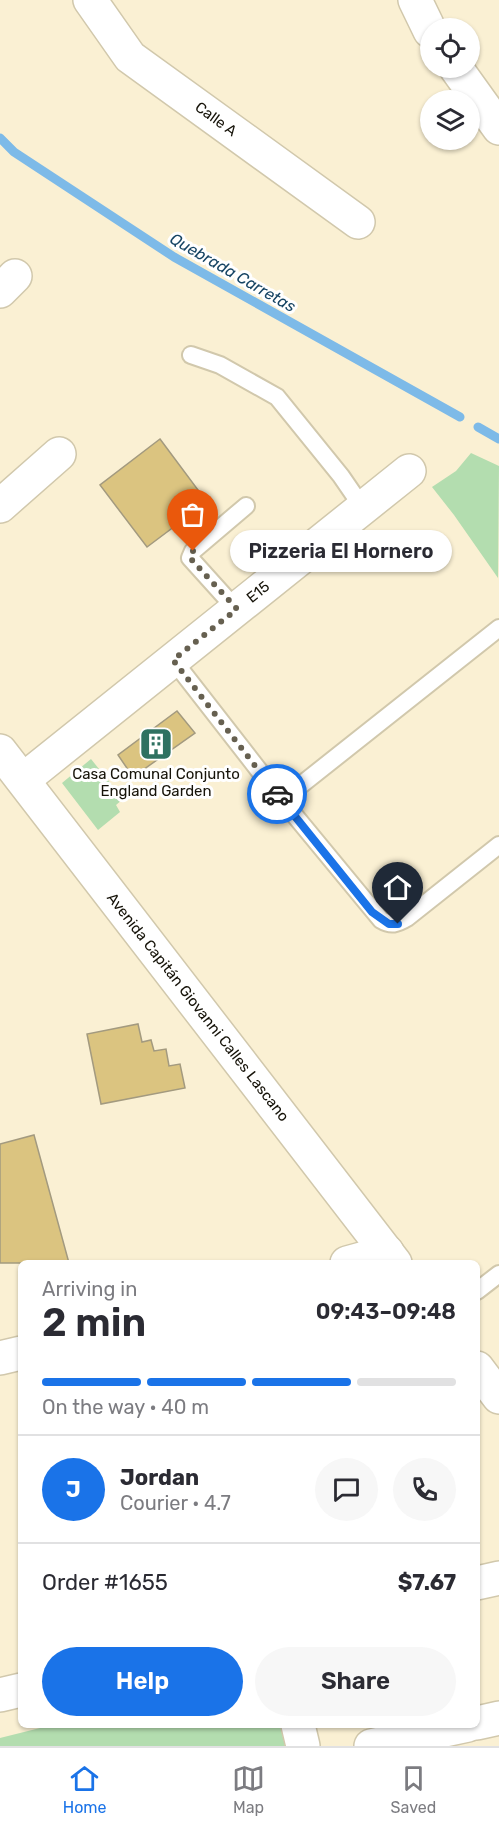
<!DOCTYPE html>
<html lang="en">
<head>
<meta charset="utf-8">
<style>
	:root { --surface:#fff; --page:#f7f7f7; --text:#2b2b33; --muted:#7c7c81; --line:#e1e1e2; --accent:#1a73e8 }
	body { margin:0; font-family:Rubik,sans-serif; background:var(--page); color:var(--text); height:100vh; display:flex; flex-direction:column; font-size:22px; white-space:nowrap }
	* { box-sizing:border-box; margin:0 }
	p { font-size:20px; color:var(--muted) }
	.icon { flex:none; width:33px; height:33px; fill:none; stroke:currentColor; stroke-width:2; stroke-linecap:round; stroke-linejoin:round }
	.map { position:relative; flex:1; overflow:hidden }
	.side { position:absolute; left:18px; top:1260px; width:462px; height:468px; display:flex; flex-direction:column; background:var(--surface); border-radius:9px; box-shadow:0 2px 4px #0004 }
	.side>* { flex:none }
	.controls { position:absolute; left:420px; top:18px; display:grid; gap:12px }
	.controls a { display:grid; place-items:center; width:60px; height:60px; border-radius:50%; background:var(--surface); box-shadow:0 2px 4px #0004; font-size:30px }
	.pin { position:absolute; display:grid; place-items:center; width:51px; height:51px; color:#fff; margin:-62px -26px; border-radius:50% 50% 50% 0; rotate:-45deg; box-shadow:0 0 6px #0007 }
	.pin .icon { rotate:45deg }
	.courier { position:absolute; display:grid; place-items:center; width:60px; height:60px; margin:-30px; border:4px solid #1a73e8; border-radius:50%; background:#fff; color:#222; box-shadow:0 2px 8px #0007 }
	.bubble { position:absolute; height:42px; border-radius:21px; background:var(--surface); box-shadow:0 2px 4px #0004; font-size:20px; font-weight:600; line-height:42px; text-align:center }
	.headline em { font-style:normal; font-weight:600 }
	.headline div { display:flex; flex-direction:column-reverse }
	.headline { display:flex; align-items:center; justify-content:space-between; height:102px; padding:0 24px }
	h1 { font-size:39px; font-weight:600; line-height:45px }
	.bar { display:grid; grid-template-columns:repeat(4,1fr); gap:9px 6px; align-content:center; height:72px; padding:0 24px }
	.bar i { height:8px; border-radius:4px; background:var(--line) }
	.bar .current { background:var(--accent) }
	.bar p { grid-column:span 4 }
	.line { display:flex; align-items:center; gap:15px; padding:0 24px; border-top:2px solid var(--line) }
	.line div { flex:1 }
	.round { display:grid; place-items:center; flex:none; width:63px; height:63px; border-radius:32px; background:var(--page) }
	.action { display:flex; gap:12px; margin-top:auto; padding:12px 24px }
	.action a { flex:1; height:69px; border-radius:36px; background:var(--accent); color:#fff; font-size:24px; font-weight:600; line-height:69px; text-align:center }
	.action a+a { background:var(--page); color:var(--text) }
	.menu { display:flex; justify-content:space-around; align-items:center; height:84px; border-top:2px solid var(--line); background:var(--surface); font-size:16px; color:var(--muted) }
	.menu a { display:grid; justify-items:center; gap:3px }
	.menu .current { color:var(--accent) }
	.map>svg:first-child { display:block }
	.green { fill:#b3ddaf }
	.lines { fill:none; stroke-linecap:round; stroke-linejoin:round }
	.stream { stroke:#7dbae8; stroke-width:9 }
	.building { fill:#dbc480; stroke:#a39a7f; stroke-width:1.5 }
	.service-casing { stroke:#d1c8ac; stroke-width:20 }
	.minor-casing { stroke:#d1c8ac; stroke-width:36 }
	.secondary-casing { stroke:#d1c8ac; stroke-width:36 }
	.service { stroke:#fff; stroke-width:16 }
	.minor { stroke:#fff; stroke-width:33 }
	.secondary { stroke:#fff; stroke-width:33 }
	.done { stroke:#666050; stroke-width:6; stroke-dasharray:0 10.8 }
	.route { stroke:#1a73e8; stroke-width:8 }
	.labels { text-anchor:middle; stroke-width:6; stroke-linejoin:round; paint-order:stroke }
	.street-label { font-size:15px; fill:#161309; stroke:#fff }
	.poi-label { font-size:15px; fill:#161309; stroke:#fff }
	.water-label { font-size:16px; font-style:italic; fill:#164463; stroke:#fff }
</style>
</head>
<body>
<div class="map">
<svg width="499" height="1746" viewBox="0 0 499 1746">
	<rect width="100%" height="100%" fill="#faf0d3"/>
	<!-- green -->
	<g class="green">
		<polygon points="471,453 499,466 498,578 454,515 432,487 456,471"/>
		<polygon points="91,759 123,799 116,805 120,812 98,830 62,783"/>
		<polygon points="52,1725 280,1725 285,1746 0,1746 0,1738"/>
	</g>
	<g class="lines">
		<!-- stream -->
		<g class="stream">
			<polyline points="0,138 14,152 174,257 460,417"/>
			<polyline points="478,427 499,439"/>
		</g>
	</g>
	<!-- building -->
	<g class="building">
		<polygon points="160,439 207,502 147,547 100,485"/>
		<polygon points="177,711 195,733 133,777 118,755"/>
		<polygon points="138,1024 142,1042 151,1040 154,1051 166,1049 169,1066 180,1064 185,1088 101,1104 87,1034"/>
		<polygon points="34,1135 69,1263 0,1263 0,1144"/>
	</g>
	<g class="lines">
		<defs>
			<g id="service">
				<polyline points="191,355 220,365 277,397 341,476 363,508"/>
				<polyline points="236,609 190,558 193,551 246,506"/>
				<path d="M173 660 282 800 381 920C391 926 397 924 407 918L499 845"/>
				<polyline points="282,800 499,628"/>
				<polyline points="477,1291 499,1274"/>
			</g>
			<g id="minor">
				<polyline points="90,0 130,57 358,222"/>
				<polyline points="415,0 430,31"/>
				<polyline points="456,68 499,128"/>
				<polyline points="0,291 15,276"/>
				<polyline points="0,506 59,454"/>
				<polyline points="23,780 409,471"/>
				<polyline points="347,1263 387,1252"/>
				<polyline points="0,1358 21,1353"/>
				<polyline points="477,1583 499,1578"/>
				<polyline points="0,1695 21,1690"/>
				<polyline points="477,1723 499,1718"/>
				<polyline points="298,1725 303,1746"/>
				<polyline points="371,1746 468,1725"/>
			</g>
			<g id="secondary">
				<polyline points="0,751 395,1263"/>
				<polyline points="477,1368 499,1397"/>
			</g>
		</defs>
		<!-- service casing -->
		<use href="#service" class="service-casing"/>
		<!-- minor casing -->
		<use href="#minor" class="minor-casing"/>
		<!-- secondary casing -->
		<use href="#secondary" class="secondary-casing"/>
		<!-- service -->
		<use href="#service" class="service"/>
		<!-- minor -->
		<use href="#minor" class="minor"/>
		<!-- secondary -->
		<use href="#secondary" class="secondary"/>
	</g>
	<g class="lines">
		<!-- done -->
		<polyline class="done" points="193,551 190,558 237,609 173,660 277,794"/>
		<!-- route -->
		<polyline class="route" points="277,794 372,912 389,924 398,924"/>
	</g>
	<!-- icons -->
	<defs>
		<symbol id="building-square" viewBox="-11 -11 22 22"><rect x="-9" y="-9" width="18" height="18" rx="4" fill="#2f7161" stroke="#fff"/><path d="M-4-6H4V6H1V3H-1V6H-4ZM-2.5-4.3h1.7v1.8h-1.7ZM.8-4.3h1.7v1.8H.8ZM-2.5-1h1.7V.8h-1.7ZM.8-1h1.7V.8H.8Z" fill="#fff"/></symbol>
	</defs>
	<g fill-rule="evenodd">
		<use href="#building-square" x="137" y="725" width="38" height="38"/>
	</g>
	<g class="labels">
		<!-- street labels -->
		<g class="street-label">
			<text transform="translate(216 119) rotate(36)" y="5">Calle A</text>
			<text transform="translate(258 592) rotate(-39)" y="5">E15</text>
			<text transform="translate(198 1007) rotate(52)" y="5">Avenida Capitán Giovanni Calles Lascano</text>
		</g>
		<!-- poi labels -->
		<g class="poi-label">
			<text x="156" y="779">Casa Comunal Conjunto<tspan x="156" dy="17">England Garden</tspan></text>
		</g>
		<!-- water labels -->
		<g class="water-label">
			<text transform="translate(233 272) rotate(30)" y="6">Quebrada Carretas</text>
		</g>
	</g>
</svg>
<div class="controls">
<a><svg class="icon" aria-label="locate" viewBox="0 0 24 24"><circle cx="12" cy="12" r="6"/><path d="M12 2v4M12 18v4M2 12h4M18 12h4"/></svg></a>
<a><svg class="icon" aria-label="layers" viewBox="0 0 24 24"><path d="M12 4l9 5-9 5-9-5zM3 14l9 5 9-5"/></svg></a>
</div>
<div class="pin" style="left:193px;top:551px;background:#ea580c"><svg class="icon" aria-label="bag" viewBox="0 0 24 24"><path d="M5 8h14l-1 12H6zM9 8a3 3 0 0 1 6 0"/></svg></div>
<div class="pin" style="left:398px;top:924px;background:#1f2937"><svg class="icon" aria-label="home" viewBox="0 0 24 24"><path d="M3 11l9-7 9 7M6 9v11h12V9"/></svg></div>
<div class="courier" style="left:277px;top:794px"><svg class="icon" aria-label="car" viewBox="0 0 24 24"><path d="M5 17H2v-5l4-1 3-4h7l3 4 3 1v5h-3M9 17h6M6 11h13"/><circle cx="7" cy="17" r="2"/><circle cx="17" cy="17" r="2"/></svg></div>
<div class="bubble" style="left:230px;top:530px;width:222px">Pizzeria El Hornero</div>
<section class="side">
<div class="headline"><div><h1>2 min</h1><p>Arriving in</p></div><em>09:43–09:48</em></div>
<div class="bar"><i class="current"></i><i class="current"></i><i class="current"></i><i></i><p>On the way · 40 m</p></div>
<div class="line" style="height:108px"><b class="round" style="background:var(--accent);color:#fff">J</b><div><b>Jordan</b><p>Courier · 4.7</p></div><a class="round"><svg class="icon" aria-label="chat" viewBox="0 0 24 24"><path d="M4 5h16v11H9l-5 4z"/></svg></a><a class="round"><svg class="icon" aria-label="phone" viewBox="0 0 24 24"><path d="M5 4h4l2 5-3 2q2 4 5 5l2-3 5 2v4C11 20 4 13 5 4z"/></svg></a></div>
<div class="line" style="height:78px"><div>Order #1655</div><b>$7.67</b></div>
<div class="action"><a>Help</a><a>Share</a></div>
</section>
</div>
<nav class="menu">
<a class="current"><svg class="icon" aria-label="home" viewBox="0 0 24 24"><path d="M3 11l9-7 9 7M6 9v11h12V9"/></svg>Home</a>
<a><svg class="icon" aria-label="map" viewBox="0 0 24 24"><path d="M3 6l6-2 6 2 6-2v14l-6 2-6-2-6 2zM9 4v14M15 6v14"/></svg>Map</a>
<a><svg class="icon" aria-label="saved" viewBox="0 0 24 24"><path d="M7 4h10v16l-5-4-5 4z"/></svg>Saved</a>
</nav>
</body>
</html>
